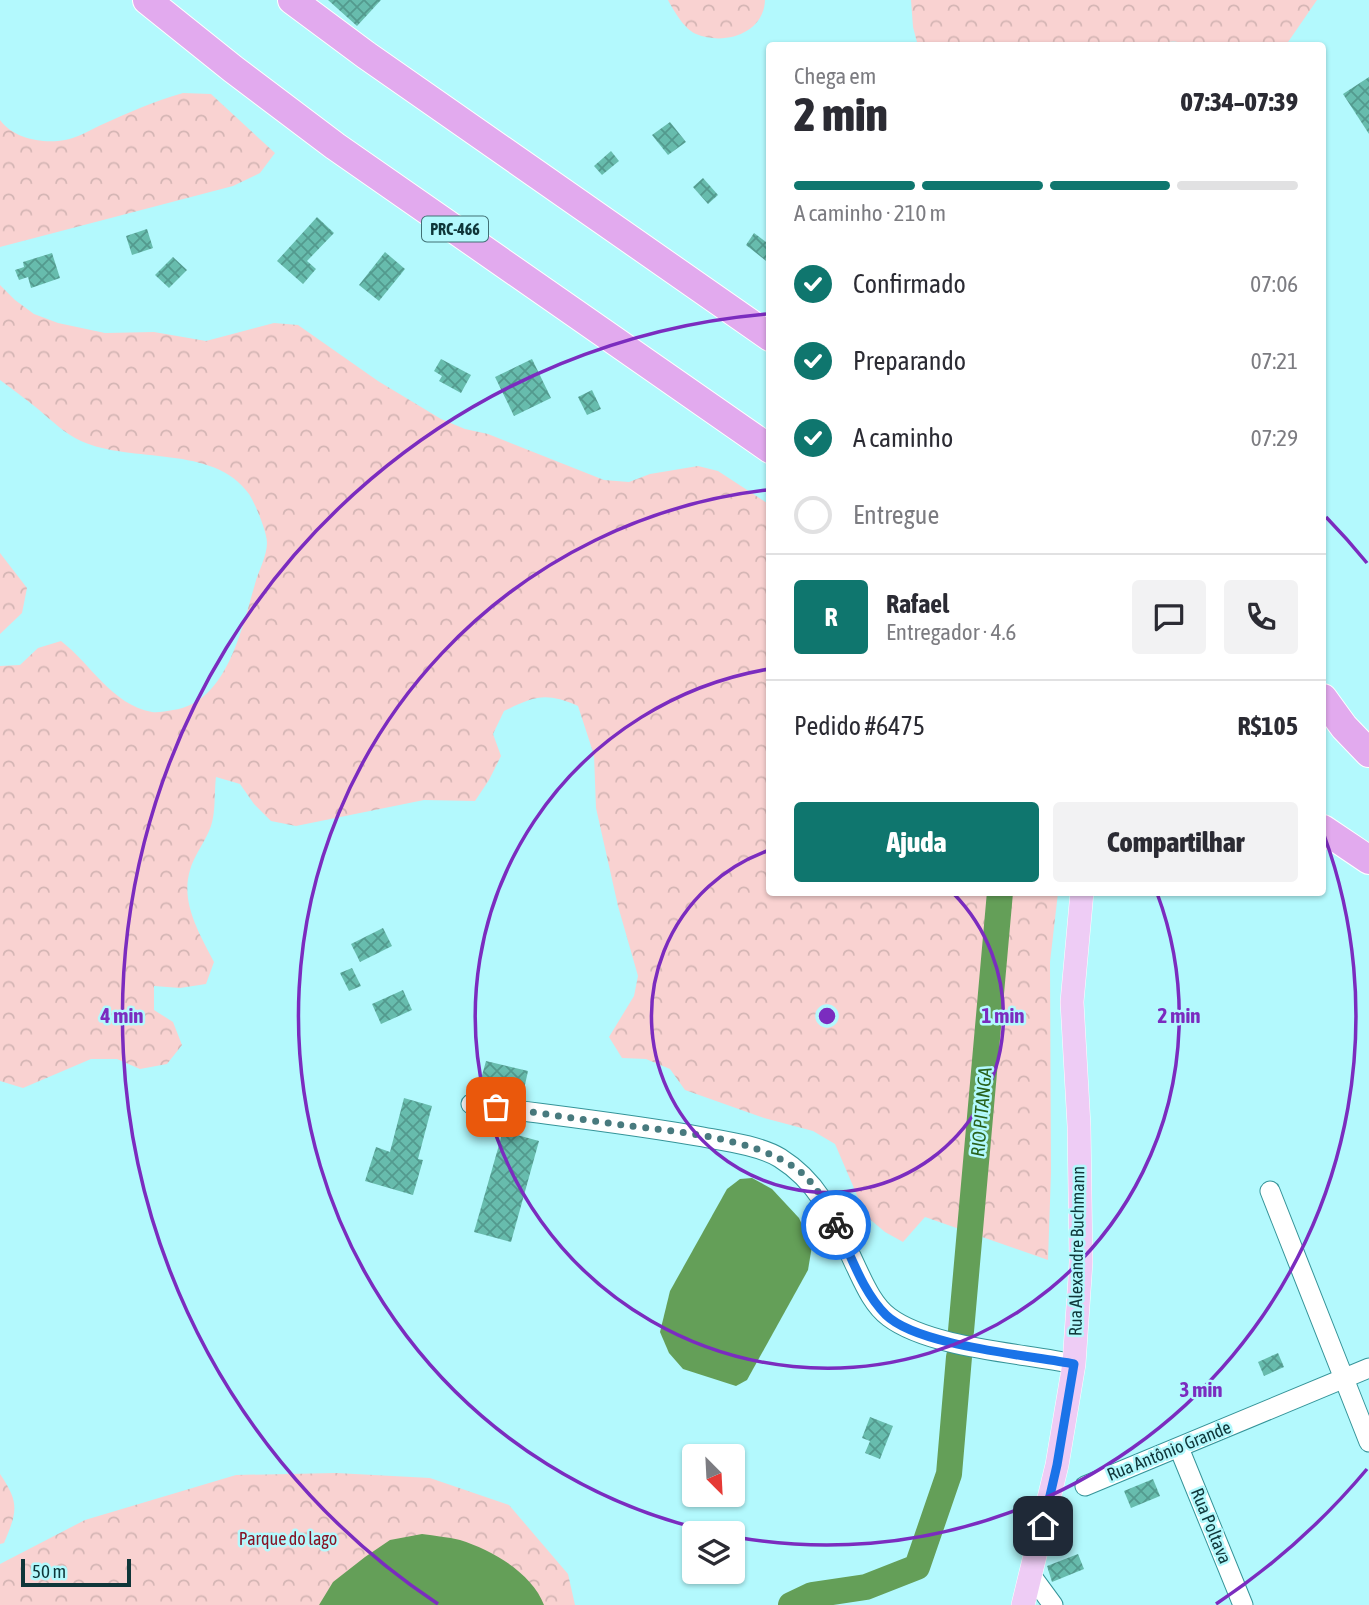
<!DOCTYPE html>
<html lang="pt">
<head>
<meta charset="utf-8">
<style>
	:root { --surface:#fff; --page:#f2f2f3; --text:#2b2b33; --muted:#7c7c81; --line:#e1e1e2; --accent:#0f766e }
	body { margin:0; font-family:"Asap Condensed",sans-serif; background:var(--page); color:var(--text); height:100vh; display:flex; flex-direction:column; font-size:26px; white-space:nowrap }
	* { box-sizing:border-box; margin:0 }
	p { font-size:23px; color:var(--muted) }
	.icon { flex:none; width:38px; height:38px; fill:none; stroke:currentColor; stroke-width:2; stroke-linecap:round; stroke-linejoin:round }
	.map { position:relative; flex:1; overflow:hidden }
	.panel { position:absolute; left:766px; top:42px; width:560px; height:854px; display:flex; flex-direction:column; background:var(--surface); border-radius:7px; box-shadow:0 2px 5px #0004 }
	.panel>* { flex:none }
	.needle { width:46px; rotate:156deg }
	.tools { position:absolute; left:682px; top:1444px; display:grid; gap:14px }
	.tools a { display:grid; place-items:center; width:63px; height:63px; border-radius:7px; background:var(--surface); box-shadow:0 2px 5px #0004; font-size:35px }
	.scale { position:absolute; left:21px; bottom:18px; width:110px; box-sizing:border-box; padding-left:7px; border:4px solid #0f3639; border-top:0; font-size:19px; line-height:24px; white-space:nowrap; color:#0f3639; -webkit-text-stroke:5px #b3f9fd; paint-order:stroke }
	.pin { position:absolute; display:grid; place-items:center; width:60px; height:60px; color:#fff; margin:-30px; border-radius:14px; box-shadow:0 4px 10px #0006 }
	.courier { position:absolute; display:grid; place-items:center; width:70px; height:70px; margin:-35px; border:5px solid #1a73e8; border-radius:50%; background:#fff; color:#222; box-shadow:0 2px 9px #0007 }
	.summary em { font-style:normal; font-weight:800 }
	.summary div { display:flex; flex-direction:column-reverse }
	.summary { display:flex; align-items:center; justify-content:space-between; height:119px; padding:0 28px }
	h1 { font-size:46px; font-weight:800; line-height:52px }
	.bar { display:grid; grid-template-columns:repeat(4,1fr); gap:10px 7px; align-content:center; height:84px; padding:0 28px }
	.bar i { height:9px; border-radius:5px; background:var(--line) }
	.bar .current { background:var(--accent) }
	.bar p { grid-column:span 4 }
	.line { display:flex; align-items:center; gap:18px; padding:0 28px; border-top:2px solid var(--line) }
	.line div { flex:1 }
	.round { display:grid; place-items:center; flex:none; width:74px; height:74px; border-radius:7px; background:var(--page) }
	ol { padding:0 28px; list-style:none }
	li { display:flex; align-items:center; gap:21px; height:77px }
	li p { margin-inline-start:auto }
	li .icon { padding:7px; border-radius:50%; background:var(--accent); color:#fff; stroke-width:4 }
	li:last-child { color:var(--muted) }
	li i { width:38px; height:38px; border:4px solid var(--line); border-radius:50% }
	.cta { display:flex; gap:14px; margin-top:auto; padding:14px 28px }
	.cta a { flex:1; height:80px; border-radius:7px; background:var(--accent); color:#fff; font-size:28px; font-weight:800; line-height:80px; text-align:center }
	.cta a+a { background:var(--page); color:var(--text) }
	.map>svg:first-child { display:block }
	.forest { fill:url(#forest-crowns) }
	.water { fill:#649f58 }
	.lines { fill:none; stroke-linecap:round; stroke-linejoin:round }
	.river { stroke:#649f58; stroke-width:26 }
	.building { fill:url(#building-cross-hatch) }
	.minor-casing { stroke:#359499; stroke-width:21 }
	.major-casing { stroke:#fff; stroke-width:24 }
	.highway-casing { stroke:#fff; stroke-width:30 }
	.minor { stroke:#fff; stroke-width:19 }
	.major { stroke:#eeccf5; stroke-width:23 }
	.highway { stroke:#e2aaee; stroke-width:28 }
	.done { stroke:#487a7e; stroke-width:7; stroke-dasharray:0 12.6 }
	.route { stroke:#1a73e8; stroke-width:9 }
	.ring { fill:none; stroke:#7b2cbf; stroke-width:3.5 }
	.labels { text-anchor:middle; stroke-width:5; stroke-linejoin:round; paint-order:stroke }
	.shield { fill:#b3f9fd; stroke:#407074; stroke-width:2 }
	.shield-label { font-size:16px; font-weight:bold; fill:#0f3639 }
	.street-label { font-size:18px; fill:#0f3639; stroke:#b3f9fd }
	.park-label { font-size:18px; fill:#871324; stroke:#b3f9fd }
	.water-label { font-size:19px; font-style:italic; fill:#28621c; stroke:#b3f9fd }
	.centre { fill:#7b2cbf; stroke:#b3f9fd; stroke-width:3.5 }
	.ring-label { font-size:21px; text-anchor:middle; font-weight:bold; fill:#7b2cbf; stroke:#b3f9fd; stroke-width:5; stroke-linejoin:round; paint-order:stroke }
</style>
</head>
<body>
<div class="map">
<svg width="1369" height="1605" viewBox="0 0 1369 1605">
	<defs>
		<pattern id="forest-crowns" width="20" height="18" patternUnits="userSpaceOnUse" patternTransform="scale(1.75)"><rect width="20" height="18" fill="#f9d2d1"/><path d="M2 6a3 3 0 1 1 6 0M12 15a3 3 0 1 1 6 0" fill="none" stroke="#d4b5b4"/></pattern>
		<pattern id="building-cross-hatch" width="8" height="8" patternUnits="userSpaceOnUse" patternTransform="scale(1.75)"><rect width="8" height="8" fill="#67bcad"/><path d="M0 0l8 8M0 8l8-8" fill="none" stroke="#539a8e"/></pattern>
	</defs>
	<rect width="100%" height="100%" fill="#b3f9fd"/>
	<!-- forest -->
	<g class="forest">
		<path d="M668 0H765C764 33 725 46 696 34 684 29 674 11 668 0Z"/>
		<path d="M911 0H1317L1286 45 1184 46C1177 39 1168 41 1161 46H918L913 27Z"/>
		<path d="M183 93 211 94 275 153 260 173 233 186 0 247V120C14 139 43 144 65 140 77 138 90 130 101 125 128 113 154 101 183 93Z"/>
		<path d="M0 285 15 300 34 314 58 323 105 333 154 332 206 341 274 323 298 325 378 381 441 419 465 429 488 434 604 480 629 482 650 474 698 466 718 471 770 505V892L1058 893 1050 962 1051 1172 1048 1260 925 1217 903 1242 885 1232 866 1216 835 1144 813 1131 764 1118 685 1090 670 1069 646 1059 622 1058 609 1037 634 996 638 976 618 906 596 808 594 755 578 706C545 692 536 696 504 711L493 734 501 756 489 780 475 801 424 800 296 826 271 821 254 804 240 784 216 777C214 793 216 811 211 826 206 841 194 855 190 870 180 903 200 934 214 962L206 984 180 988 154 986V1010L173 1022 182 1045 167 1064 140 1069 117 1059H91L23 1088 0 1081V666L20 665 38 648 61 641C92 665 111 704 152 712 158 713 166 711 173 710 227 703 242 628 255 584 258 572 267 556 267 543 267 532 255 503 249 494 214 444 131 464 81 441 65 434 51 420 38 409 26 399 13 390 0 380Z"/>
		<polygon points="0,553 27,588 22,613 0,634"/>
		<polygon points="336,1473 430,1478 509,1505 568,1574 575,1605 0,1605 0,1564 85,1520 236,1475"/>
		<path d="M0 1474C20 1503 17 1512 4 1543L0 1544Z"/>
	</g>
	<!-- water -->
	<g class="water">
		<polygon points="752,1178 772,1189 799,1218 812,1246 808,1270 747,1380 736,1386 683,1369 669,1353 660,1332 670,1291 727,1189 740,1179"/>
		<path d="M422 1534C435 1536 448 1537 460 1540 492 1550 532 1573 544 1605H319L333 1582 365 1557 390 1540Z"/>
	</g>
	<g class="lines">
		<!-- river -->
		<g class="river">
			<polyline points="961,1331 1000,892"/>
			<polyline points="791,1605 812,1595 866,1587 917,1567 949,1474 959,1357"/>
		</g>
	</g>
	<!-- building -->
	<g class="building">
		<polygon points="328,0 381,0 357,26"/>
		<polygon points="1369,77 1369,134 1343,94"/>
		<polygon points="670,122 686,142 668,155 652,135"/>
		<polygon points="611,151 619,161 602,175 594,166"/>
		<polygon points="703,178 718,195 708,204 693,187"/>
		<polygon points="317,217 334,233 307,261 316,269 303,284 277,261"/>
		<polygon points="147,229 153,248 132,255 126,236"/>
		<polygon points="754,233 770,245 770,264 746,245"/>
		<polygon points="385,252 405,269 379,301 359,285"/>
		<polygon points="52,253 60,278 31,288 28,277 19,280 15,270 24,267 23,262"/>
		<polygon points="173,257 187,270 169,288 155,275"/>
		<polygon points="441,359 471,375 461,393 439,381 442,376 434,371"/>
		<polygon points="532,359 551,398 514,416 495,377"/>
		<polygon points="592,390 601,409 587,415 578,397"/>
		<polygon points="383,928 392,946 360,962 351,944"/>
		<polygon points="352,968 361,986 349,991 340,973"/>
		<polygon points="403,990 412,1010 381,1024 372,1004"/>
		<polygon points="486,1061 528,1071 523,1094 503,1089 504,1085 481,1079"/>
		<polygon points="404,1098 432,1106 418,1159 423,1160 413,1195 365,1181 376,1147 390,1152"/>
		<polygon points="503,1131 539,1141 511,1242 474,1232"/>
		<polygon points="1278,1353 1284,1367 1264,1376 1258,1362"/>
		<polygon points="870,1417 893,1426 880,1459 865,1453 870,1441 862,1438"/>
		<polygon points="1153,1479 1160,1496 1131,1508 1124,1491"/>
		<polygon points="1078,1554 1084,1569 1052,1582 1047,1566"/>
	</g>
	<g class="lines">
		<defs>
			<g id="minor">
				<path d="M471 1104C548 1115 626 1123 703 1137 725 1141 761 1146 780 1158 823 1185 836 1225 857 1269 865 1286 874 1306 889 1317 930 1348 1023 1353 1074 1364"/>
				<polyline points="1270,1191 1369,1442"/>
				<polyline points="1179,1448 1243,1605"/>
				<polyline points="1085,1486 1369,1368"/>
				<polyline points="1031,1575 1053,1605"/>
			</g>
			<polyline id="major" points="1023,1605 1057,1465 1074,1364 1081,1262 1079,1126 1072,1002 1082,892"/>
			<g id="highway">
				<polyline points="147,0 233,69 335,146 770,449"/>
				<polyline points="292,0 366,55 770,337"/>
				<polyline points="1323,698 1344,727 1369,753"/>
				<polyline points="1323,829 1369,860"/>
			</g>
		</defs>
		<!-- minor casing -->
		<use href="#minor" class="minor-casing"/>
		<!-- major casing -->
		<use href="#major" class="major-casing"/>
		<!-- highway casing -->
		<use href="#highway" class="highway-casing"/>
		<!-- minor -->
		<use href="#minor" class="minor"/>
		<!-- major -->
		<use href="#major" class="major"/>
		<!-- highway -->
		<use href="#highway" class="highway"/>
	</g>
	<g class="lines">
		<!-- done -->
		<path class="done" d="M496 1107C538 1113 580 1119 623 1125 677 1132 752 1137 797 1169 816 1183 826 1205 836 1225"/>
		<!-- route -->
		<path class="route" d="M836 1225C851 1255 862 1291 886 1315 918 1346 1028 1355 1074 1364L1057 1465 1043 1526"/>
	</g>
	<!-- distance rings -->
	<g class="ring">
		<path d="M953 893A176 176 0 1 1 770 850"/>
		<path d="M1157 893A352 352 0 1 1 769 669"/>
		<path d="M713 1532A529 529 0 0 1 767 490M1324 835A529 529 0 0 1 735 1537"/>
		<path d="M1367 1469A705 705 0 0 1 1216 1604M438 1604A705 705 0 0 1 766 314M1326 517A705 705 0 0 1 1367 563"/>
	</g>
	<g class="labels">
		<!-- shield labels -->
		<rect class="shield" x="422" y="216.5" width="66" height="25" rx="5"/>
		<g class="shield-label">
			<text x="455" y="235">PRC-466</text>
		</g>
		<!-- street labels -->
		<g class="street-label">
			<text transform="translate(1077 1251) rotate(-89)" y="6">Rua Alexandre Buchmann</text>
			<text transform="translate(1169 1451) rotate(-22)" y="6">Rua Antônio Grande</text>
			<text transform="translate(1211 1526) rotate(68)" y="6">Rua Poltava</text>
		</g>
		<!-- park labels -->
		<g class="park-label">
			<text x="288" y="1545">Parque do lago</text>
		</g>
		<!-- water labels -->
		<g class="water-label">
			<text transform="translate(981 1112) rotate(-85)" y="7">RIO PITANGA</text>
		</g>
	</g>
	<circle cx="827" cy="1016" r="10" class="centre"/>
	<g class="ring-label">
		<text x="122" y="1023">4 min</text>
		<text x="1003" y="1023">1 min</text>
		<text x="1179" y="1023">2 min</text>
		<text x="1201" y="1397">3 min</text>
	</g>
</svg>
<div class="tools">
<a><svg class="needle" viewBox="-14 -14 28 28"><path d="M0-13l5 13h-10z" fill="#e53935"/><path d="M0 13l5-13h-10z" fill="#7c7c81"/></svg></a>
<a><svg class="icon" aria-label="layers" viewBox="0 0 24 24"><path d="M12 4l9 5-9 5-9-5zM3 14l9 5 9-5"/></svg></a>
</div>
<div class="scale">50 m</div>
<div class="pin" style="left:496px;top:1107px;background:#ea580c"><svg class="icon" aria-label="bag" viewBox="0 0 24 24"><path d="M5 8h14l-1 12H6zM9 8a3 3 0 0 1 6 0"/></svg></div>
<div class="pin" style="left:1043px;top:1526px;background:#1f2937"><svg class="icon" aria-label="home" viewBox="0 0 24 24"><path d="M3 11l9-7 9 7M6 9v11h12V9"/></svg></div>
<div class="courier" style="left:836px;top:1225px"><svg class="icon" aria-label="bike" viewBox="0 0 24 24"><circle cx="6" cy="16" r="4"/><circle cx="18" cy="16" r="4"/><path d="M6 16l4-8h5l3 8M10 8l3 8H6M13 5h3"/></svg></div>
<section class="panel">
<div class="summary"><div><h1>2 min</h1><p>Chega em</p></div><em>07:34–07:39</em></div>
<div class="bar"><i class="current"></i><i class="current"></i><i class="current"></i><i></i><p>A caminho · 210 m</p></div>
<ol>
<li><svg class="icon" aria-label="check" viewBox="0 0 24 24"><path d="M5 12l5 5 9-10"/></svg>Confirmado<p>07:06</p></li>
<li><svg class="icon" aria-label="check" viewBox="0 0 24 24"><path d="M5 12l5 5 9-10"/></svg>Preparando<p>07:21</p></li>
<li><svg class="icon" aria-label="check" viewBox="0 0 24 24"><path d="M5 12l5 5 9-10"/></svg>A caminho<p>07:29</p></li>
<li><i></i>Entregue</li>
</ol>
<div class="line" style="height:126px"><b class="round" style="background:var(--accent);color:#fff">R</b><div><b>Rafael</b><p>Entregador · 4.6</p></div><a class="round"><svg class="icon" aria-label="chat" viewBox="0 0 24 24"><path d="M4 5h16v11H9l-5 4z"/></svg></a><a class="round"><svg class="icon" aria-label="phone" viewBox="0 0 24 24"><path d="M5 4h4l2 5-3 2q2 4 5 5l2-3 5 2v4C11 20 4 13 5 4z"/></svg></a></div>
<div class="line" style="height:91px"><div>Pedido #6475</div><b>R$105</b></div>
<div class="cta"><a>Ajuda</a><a>Compartilhar</a></div>
</section>
</div>
</body>
</html>
